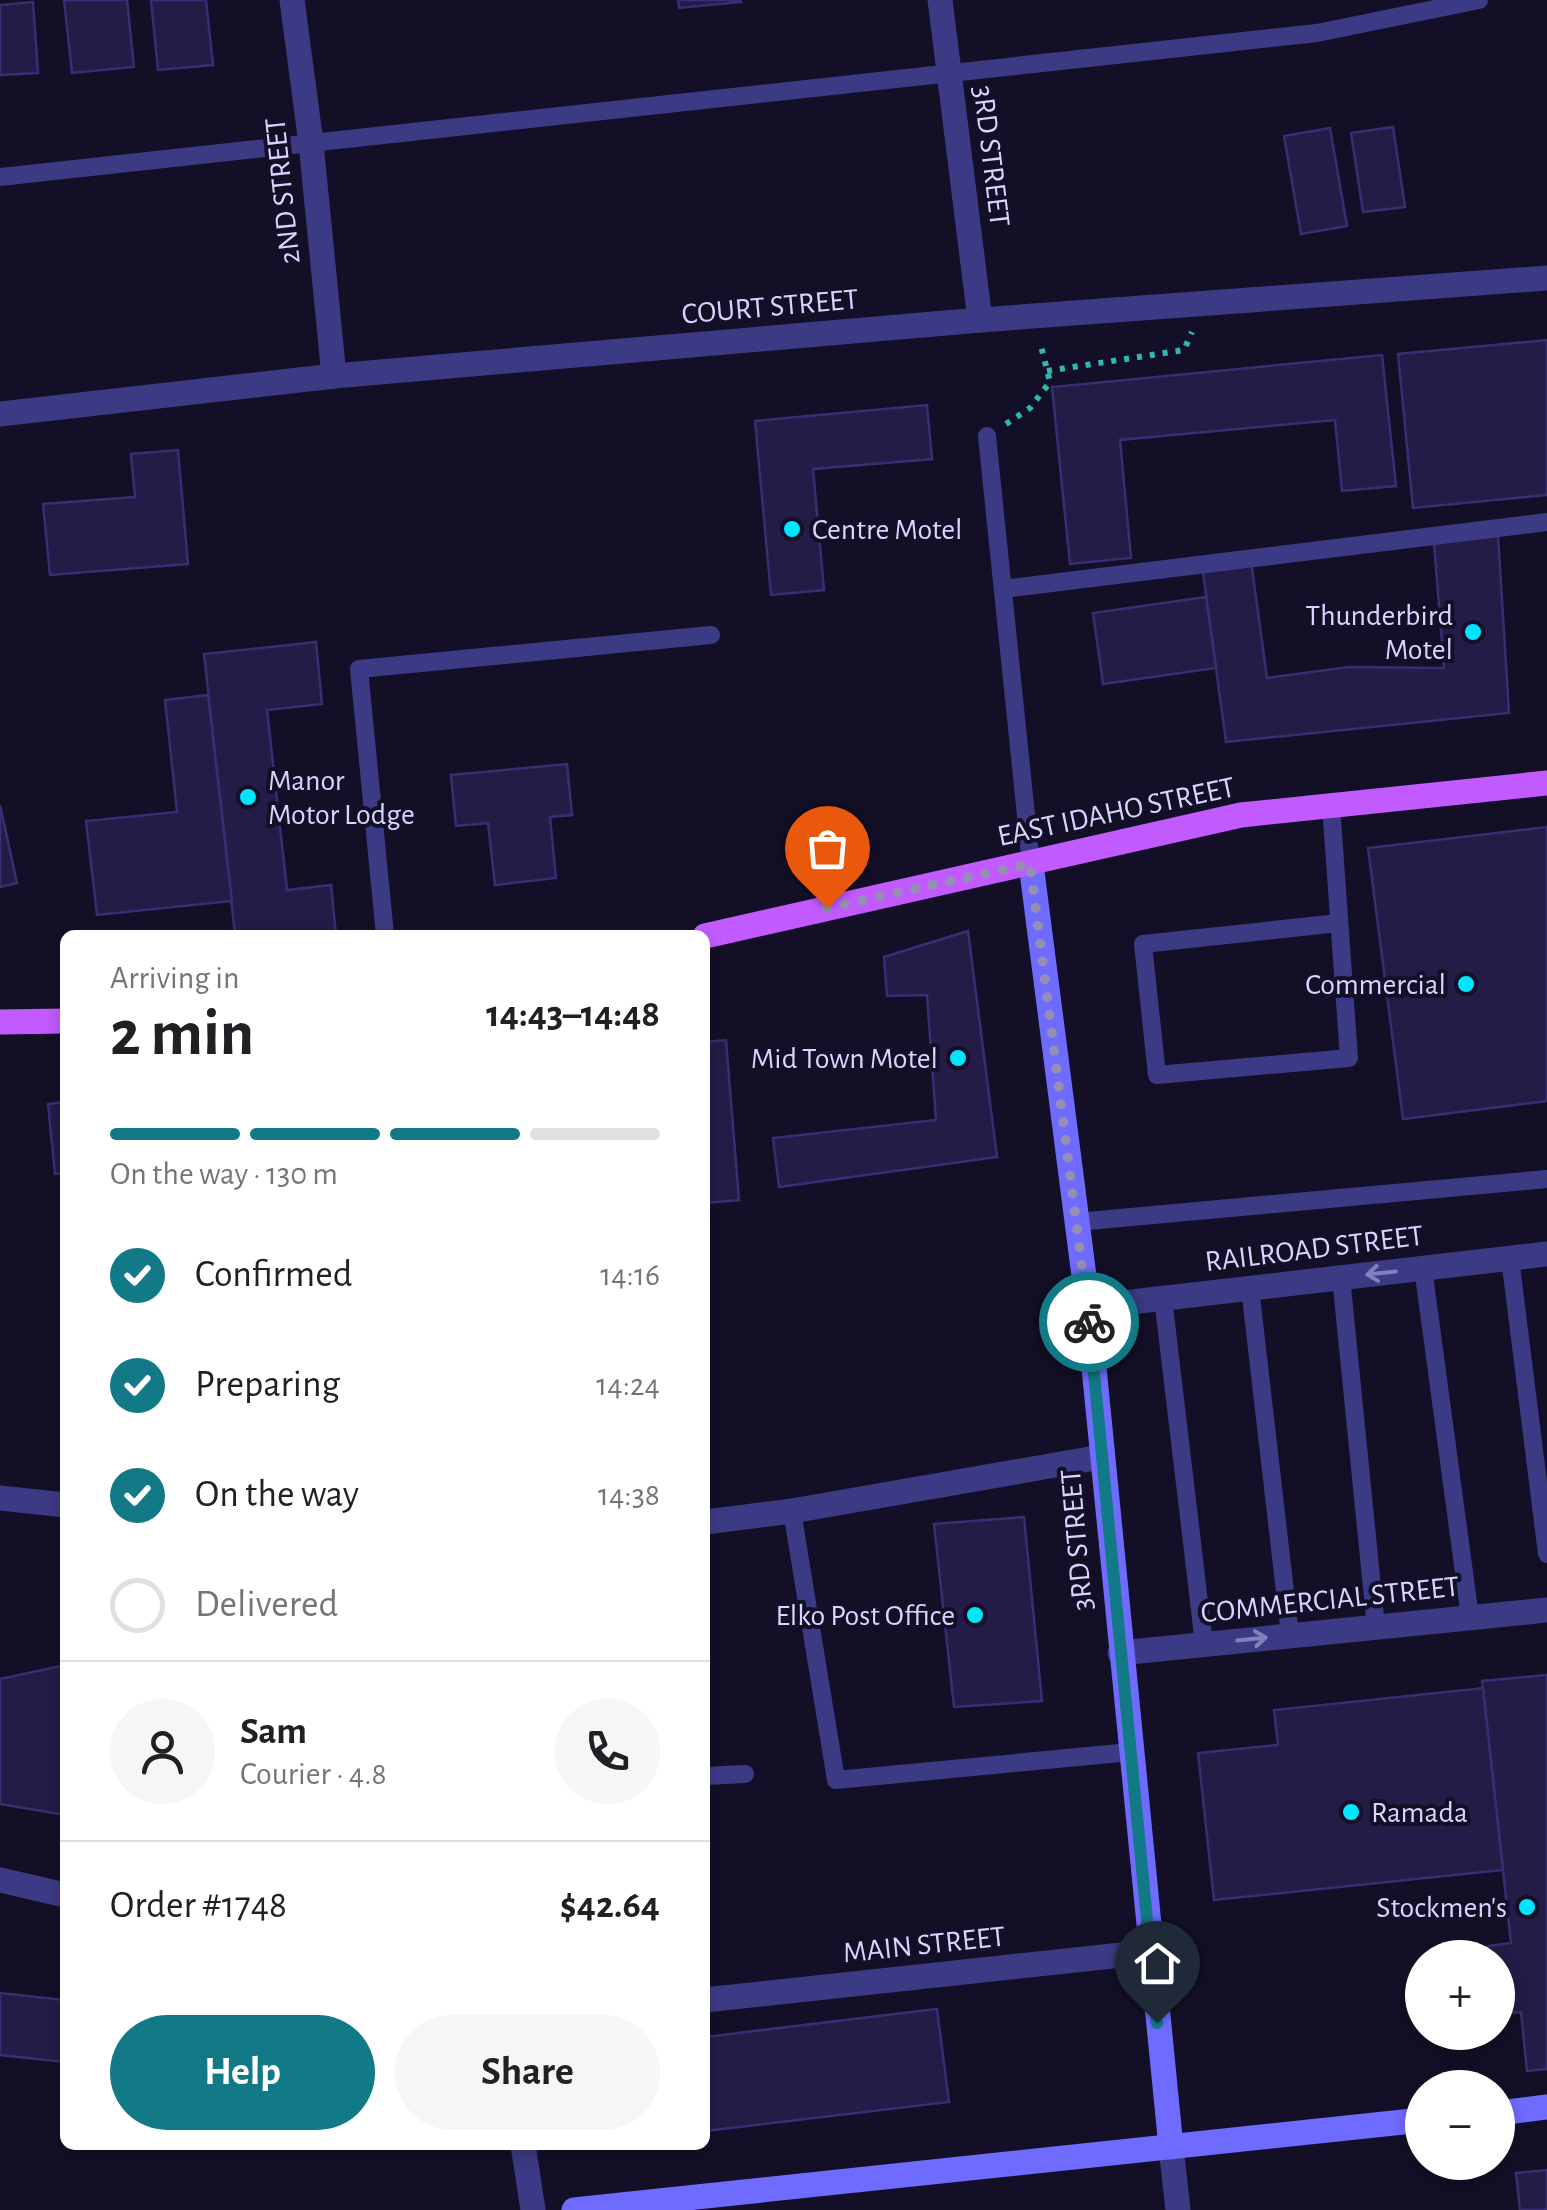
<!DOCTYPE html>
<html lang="en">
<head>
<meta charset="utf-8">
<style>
	:root { --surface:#fff; --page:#f6f6f6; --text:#202124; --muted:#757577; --line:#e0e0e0; --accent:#127987 }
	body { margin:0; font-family:"Alegreya Sans",sans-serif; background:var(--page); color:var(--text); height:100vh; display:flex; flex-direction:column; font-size:38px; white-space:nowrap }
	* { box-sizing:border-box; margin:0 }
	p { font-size:32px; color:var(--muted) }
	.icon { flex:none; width:55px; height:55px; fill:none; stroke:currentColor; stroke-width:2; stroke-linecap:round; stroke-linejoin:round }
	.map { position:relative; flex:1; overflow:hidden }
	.details { position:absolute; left:60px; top:930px; width:650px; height:1220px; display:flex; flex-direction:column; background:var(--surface); border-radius:15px; box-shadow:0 5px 15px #0003 }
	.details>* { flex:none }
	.buttons { position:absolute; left:1405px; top:1940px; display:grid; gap:20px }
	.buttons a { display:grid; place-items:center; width:110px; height:110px; border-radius:50%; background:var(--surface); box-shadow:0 5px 15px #0003; font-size:50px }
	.pin { position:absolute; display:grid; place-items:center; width:85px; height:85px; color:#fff; margin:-102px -42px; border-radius:50% 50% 50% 0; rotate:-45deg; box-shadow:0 0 10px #0007 }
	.pin .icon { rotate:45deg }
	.courier { position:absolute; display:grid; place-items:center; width:100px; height:100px; margin:-50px; border:8px solid #127987; border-radius:50%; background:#fff; color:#222; box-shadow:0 2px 12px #0007 }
	.head em { font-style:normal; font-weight:700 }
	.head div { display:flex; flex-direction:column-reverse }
	.head { display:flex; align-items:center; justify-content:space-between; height:170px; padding:0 50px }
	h1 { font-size:65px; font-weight:700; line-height:75px }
	.bar { display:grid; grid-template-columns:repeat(4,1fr); gap:15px 10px; align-content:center; height:120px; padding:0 50px }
	.bar i { height:12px; border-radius:8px; background:var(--line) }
	.bar .selected { background:var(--accent) }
	.bar p { grid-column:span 4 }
	.line { display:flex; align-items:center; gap:25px; padding:0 50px; border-top:2px solid var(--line) }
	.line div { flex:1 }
	.round { display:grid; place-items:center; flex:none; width:105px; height:105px; border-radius:52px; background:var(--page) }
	ol { padding:0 50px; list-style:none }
	li { display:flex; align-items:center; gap:30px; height:110px }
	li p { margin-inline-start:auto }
	li .icon { padding:10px; border-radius:50%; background:var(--accent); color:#fff; stroke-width:4 }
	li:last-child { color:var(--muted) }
	li i { width:55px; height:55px; border:5px solid var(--line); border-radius:50% }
	.cta { display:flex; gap:20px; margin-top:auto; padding:20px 50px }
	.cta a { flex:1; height:115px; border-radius:60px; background:var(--accent); color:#fff; font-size:40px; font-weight:700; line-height:115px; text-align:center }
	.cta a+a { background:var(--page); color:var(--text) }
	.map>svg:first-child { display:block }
	.building { fill:#241b47; stroke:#3b2d73; stroke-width:2.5 }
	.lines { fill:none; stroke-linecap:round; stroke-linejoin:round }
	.path { stroke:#2fb8b0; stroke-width:6; stroke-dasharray:5 8; stroke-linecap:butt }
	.lane { stroke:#3d3a85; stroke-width:18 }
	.street { stroke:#3d3a85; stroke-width:25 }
	.secondary { stroke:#6f6bff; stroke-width:25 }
	.primary { stroke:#c25bff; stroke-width:25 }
	.oneway { stroke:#837fbc }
	.done { stroke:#948fb3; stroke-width:10; stroke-dasharray:0 18 }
	.route { stroke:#127987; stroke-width:12 }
	.poi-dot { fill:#00e5ff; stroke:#130f26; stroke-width:4 }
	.labels { text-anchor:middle; stroke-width:8; stroke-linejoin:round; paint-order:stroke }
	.street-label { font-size:30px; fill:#d9d4ff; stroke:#130f26 }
	.poi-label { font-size:30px; fill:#d9d4ff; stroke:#130f26; text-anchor:end }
</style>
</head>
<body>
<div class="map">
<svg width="1547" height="2210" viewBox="0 0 1547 2210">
	<rect width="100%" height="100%" fill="#130f26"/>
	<!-- building -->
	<g class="building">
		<polygon points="64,0 127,0 134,67 72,73"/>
		<polygon points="151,0 206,0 213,65 158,70"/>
		<polygon points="678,0 740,0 741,2 679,8"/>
		<polygon points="33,2 38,73 0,75 0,5"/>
		<polygon points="1393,127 1405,207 1363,212 1351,133"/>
		<polygon points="1330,128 1347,226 1301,234 1284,136"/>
		<polygon points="1547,340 1547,495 1413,508 1398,354"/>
		<polygon points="1382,355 1396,486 1342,491 1335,420 1120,440 1131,558 1070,564 1052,387"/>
		<polygon points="927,405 932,459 813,469 824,590 771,595 755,421"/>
		<polygon points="178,450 188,564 50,575 43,504 135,497 131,454"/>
		<polygon points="1498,536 1509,713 1226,742 1202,565 1251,561 1267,678 1349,667 1444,668 1434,543"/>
		<polygon points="1206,597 1216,668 1103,684 1093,613"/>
		<polygon points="316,642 322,704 267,710 287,890 331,885 336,935 235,935 204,654"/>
		<polygon points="208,695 232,901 97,915 86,821 177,812 165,700"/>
		<polygon points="567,764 572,815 550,817 556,878 495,885 488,823 456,826 451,775"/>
		<polygon points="0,805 17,883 0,887"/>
		<polygon points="1547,827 1547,1101 1403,1119 1368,848"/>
		<polygon points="968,931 997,1157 779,1187 773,1138 936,1120 927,995 887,996 884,957"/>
		<polygon points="726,1040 739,1200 705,1203 705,1042"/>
		<polygon points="65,1102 65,1173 55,1174 48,1104"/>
		<polygon points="1024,1517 1042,1701 954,1707 934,1524"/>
		<polygon points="65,1665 65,1815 0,1804 0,1679"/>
		<polygon points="1547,1675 1547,2069 1527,2071 1521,2012 1498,2014 1498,1958 1489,1958 1488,1946 1511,1943 1482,1681"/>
		<polygon points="1483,1688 1503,1870 1214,1900 1198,1753 1278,1745 1274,1710"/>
		<polygon points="0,1993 65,2000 65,2062 0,2055"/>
		<polygon points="937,2009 949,2102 705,2131 705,2037"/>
		<polygon points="1547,2170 1547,2210 1520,2210 1516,2173"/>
	</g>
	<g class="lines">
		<!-- path -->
		<g class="path">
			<polyline points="1047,371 1184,350 1192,332"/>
			<polyline points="1006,424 1030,408 1050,382 1040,342"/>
		</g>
		<!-- lane -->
		<g class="lane">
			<polyline points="0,177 1317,33 1479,0"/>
			<polyline points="987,436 1031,864"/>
			<polyline points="1003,589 1547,522"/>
			<polyline points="1331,805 1349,1058 1157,1075 1143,944 1339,923"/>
			<polyline points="385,935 359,669 711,635"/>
			<polyline points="1077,1222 1547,1179"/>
			<polyline points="1510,1258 1547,1554"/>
			<polyline points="1423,1268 1470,1617"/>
			<polyline points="1341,1277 1376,1627"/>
			<polyline points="1250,1288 1290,1635"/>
			<polyline points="1163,1298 1204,1644"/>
			<polyline points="792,1511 836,1780 1130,1752"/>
			<polyline points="705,1776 745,1774"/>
		</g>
		<!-- street -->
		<g class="street">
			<polyline points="292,0 311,143 334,376"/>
			<polyline points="940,0 980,320"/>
			<polyline points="0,414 334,376 980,320 1547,278"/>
			<polyline points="1088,1307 1547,1254"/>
			<polyline points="0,1498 65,1505"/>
			<polyline points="705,1522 792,1511 1101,1457"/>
			<polyline points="1120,1653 1547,1610"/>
			<polyline points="0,1880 65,1895"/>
			<polyline points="705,2000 1149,1952"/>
			<polyline points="523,2145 533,2210"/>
			<polyline points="1171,2147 1178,2210"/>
		</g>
		<!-- secondary -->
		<g class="secondary">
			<polyline points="1031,864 1088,1307 1171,2147"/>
			<polyline points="1498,2113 1547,2107"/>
			<polyline points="574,2210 1422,2120"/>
		</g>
		<!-- primary -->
		<g class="primary">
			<polyline points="705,936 1241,815 1547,783"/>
			<polyline points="0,1022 65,1021"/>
		</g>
	</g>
	<!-- one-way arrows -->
	<defs><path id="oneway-shaft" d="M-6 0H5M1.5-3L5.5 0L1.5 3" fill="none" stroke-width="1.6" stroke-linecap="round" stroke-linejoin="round" transform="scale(2.5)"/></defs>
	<g class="oneway">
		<use href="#oneway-shaft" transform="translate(1381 1273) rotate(174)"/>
		<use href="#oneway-shaft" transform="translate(1252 1639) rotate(-6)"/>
	</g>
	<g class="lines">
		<!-- done -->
		<polyline class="done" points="827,908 1030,864 1089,1322"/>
		<!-- route -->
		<polyline class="route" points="1089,1322 1157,2023"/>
	</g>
	<!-- markers -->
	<g class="poi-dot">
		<circle cx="792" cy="529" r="10"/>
		<circle cx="1473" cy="632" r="10"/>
		<circle cx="248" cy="797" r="10"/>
		<circle cx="1466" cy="984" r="10"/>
		<circle cx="958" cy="1058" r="10"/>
		<circle cx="975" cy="1615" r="10"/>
		<circle cx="1351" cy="1812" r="10"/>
		<circle cx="1527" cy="1907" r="10"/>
	</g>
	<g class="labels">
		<!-- street labels -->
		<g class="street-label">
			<text transform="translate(992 156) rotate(83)" y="10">3RD STREET</text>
			<text transform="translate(282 191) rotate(-96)" y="10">2ND STREET</text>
			<text transform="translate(770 306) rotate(-5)" y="10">COURT STREET</text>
			<text transform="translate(1116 811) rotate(-12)" y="10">EAST IDAHO STREET</text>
			<text transform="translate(1314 1248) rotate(-7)" y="10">RAILROAD STREET</text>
			<text transform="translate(1076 1540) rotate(-95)" y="10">3RD STREET</text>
			<text transform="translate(1330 1599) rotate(-6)" y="10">COMMERCIAL STREET</text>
			<text transform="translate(924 1944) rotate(-6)" y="10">MAIN STREET</text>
		</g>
		<!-- poi labels -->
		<g class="poi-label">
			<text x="812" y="539" text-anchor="start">Centre Motel</text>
			<text x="1453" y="625">Thunderbird<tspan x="1453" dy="34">Motel</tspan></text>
			<text x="268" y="790" text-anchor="start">Manor<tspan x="268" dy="34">Motor Lodge</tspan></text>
			<text x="1446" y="994">Commercial</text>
			<text x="938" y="1068">Mid Town Motel</text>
			<text x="955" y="1625">Elko Post Office</text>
			<text x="1371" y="1822" text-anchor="start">Ramada</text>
			<text x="1507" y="1917">Stockmen's</text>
		</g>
	</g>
</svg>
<div class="buttons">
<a>+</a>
<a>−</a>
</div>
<div class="pin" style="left:827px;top:908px;background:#ea580c"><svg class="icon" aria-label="bag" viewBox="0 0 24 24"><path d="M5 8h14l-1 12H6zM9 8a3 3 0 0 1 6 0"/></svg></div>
<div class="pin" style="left:1157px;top:2023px;background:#1f2937"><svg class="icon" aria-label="home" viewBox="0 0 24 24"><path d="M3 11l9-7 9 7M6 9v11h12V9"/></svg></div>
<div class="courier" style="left:1089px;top:1322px"><svg class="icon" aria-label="bike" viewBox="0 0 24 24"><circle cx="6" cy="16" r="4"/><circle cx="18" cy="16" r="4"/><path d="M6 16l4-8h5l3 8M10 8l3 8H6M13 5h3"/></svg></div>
<section class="details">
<div class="head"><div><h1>2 min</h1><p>Arriving in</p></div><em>14:43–14:48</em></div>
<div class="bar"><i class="selected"></i><i class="selected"></i><i class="selected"></i><i></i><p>On the way · 130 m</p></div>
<ol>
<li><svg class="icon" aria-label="check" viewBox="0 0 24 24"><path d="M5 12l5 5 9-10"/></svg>Confirmed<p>14:16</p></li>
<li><svg class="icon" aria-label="check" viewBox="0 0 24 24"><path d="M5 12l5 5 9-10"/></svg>Preparing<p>14:24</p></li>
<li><svg class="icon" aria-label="check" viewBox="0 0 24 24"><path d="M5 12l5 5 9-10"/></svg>On the way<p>14:38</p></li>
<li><i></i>Delivered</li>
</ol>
<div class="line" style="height:180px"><a class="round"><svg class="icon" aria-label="person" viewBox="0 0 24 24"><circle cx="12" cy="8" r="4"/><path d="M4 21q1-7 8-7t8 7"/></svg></a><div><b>Sam</b><p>Courier · 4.8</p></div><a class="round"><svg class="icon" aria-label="phone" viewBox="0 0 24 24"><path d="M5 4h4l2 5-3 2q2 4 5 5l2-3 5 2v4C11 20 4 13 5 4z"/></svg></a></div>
<div class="line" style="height:130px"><div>Order #1748</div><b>$42.64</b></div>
<div class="cta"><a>Help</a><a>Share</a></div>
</section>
</div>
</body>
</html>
